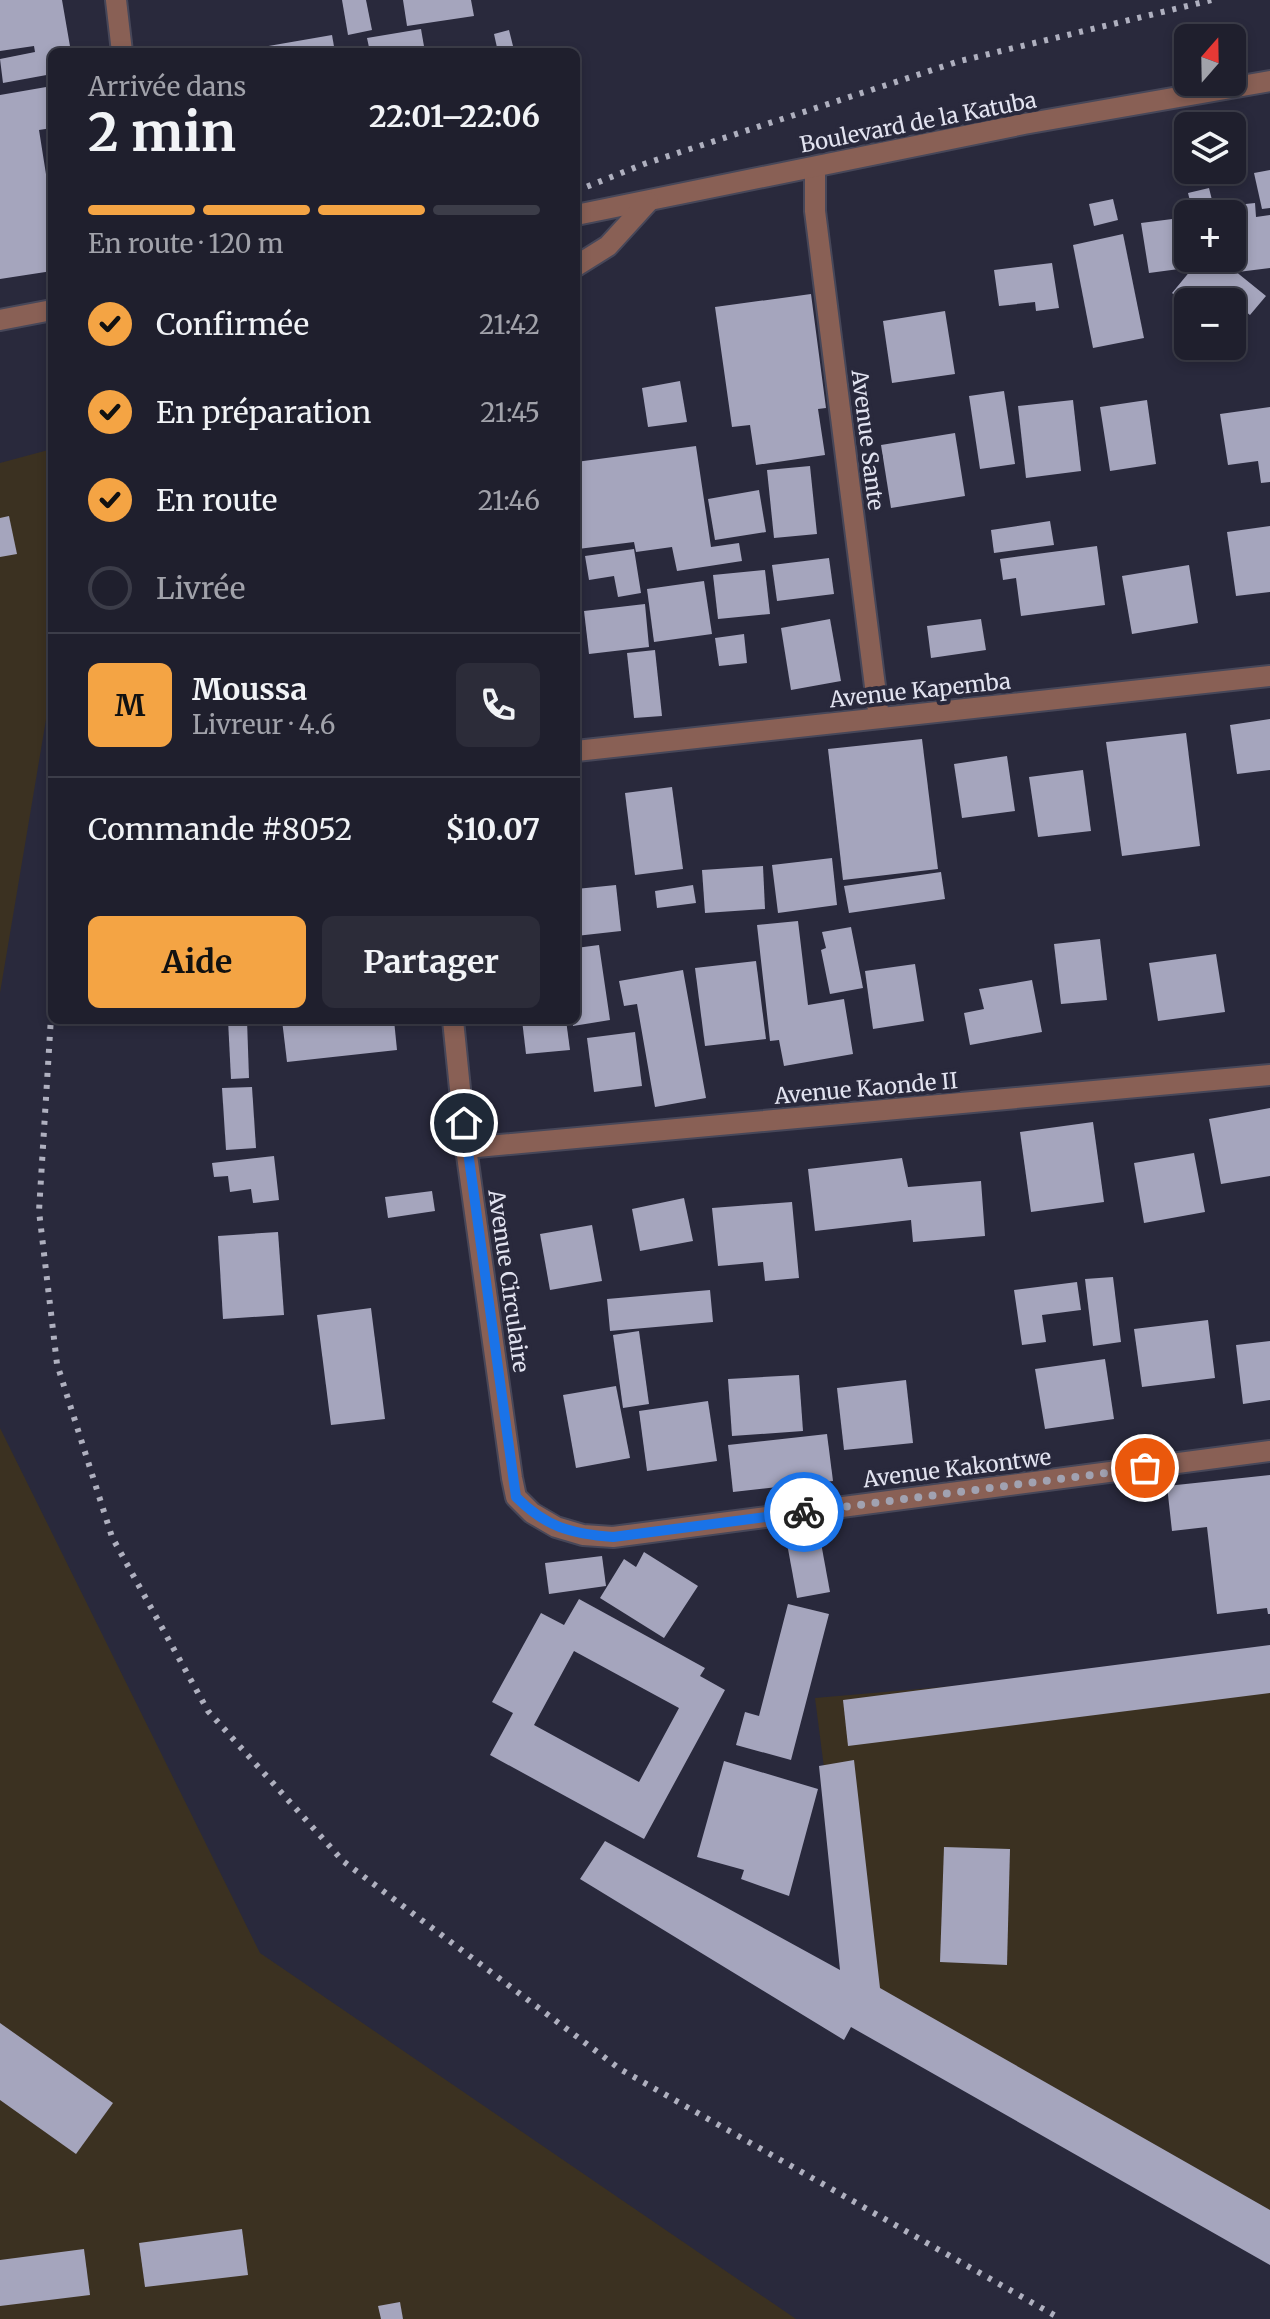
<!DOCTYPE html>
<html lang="fr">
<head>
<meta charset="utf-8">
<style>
	:root { --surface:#1f1f2d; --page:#2c2c39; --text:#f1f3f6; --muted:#a1a2aa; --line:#3c3d49; --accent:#f4a444 }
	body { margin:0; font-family:Merriweather,serif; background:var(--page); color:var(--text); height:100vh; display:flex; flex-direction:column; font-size:30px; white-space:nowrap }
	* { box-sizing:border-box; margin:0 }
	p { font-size:26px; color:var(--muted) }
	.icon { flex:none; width:44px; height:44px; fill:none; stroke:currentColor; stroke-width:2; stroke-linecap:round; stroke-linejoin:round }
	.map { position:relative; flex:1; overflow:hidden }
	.sheet { position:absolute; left:48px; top:48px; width:532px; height:976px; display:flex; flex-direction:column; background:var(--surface); border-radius:12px; box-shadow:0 4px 12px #0003,0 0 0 2px var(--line) }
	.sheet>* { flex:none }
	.needle { width:52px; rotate:20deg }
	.fabs { position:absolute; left:1174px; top:24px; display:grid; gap:16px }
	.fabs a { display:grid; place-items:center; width:72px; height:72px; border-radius:12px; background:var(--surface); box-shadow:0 4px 12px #0003,0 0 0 2px var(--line); font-size:40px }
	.pin { position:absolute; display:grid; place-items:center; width:68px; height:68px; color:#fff; margin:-34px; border:4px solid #fff; border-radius:50%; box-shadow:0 2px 8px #0007 }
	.courier { position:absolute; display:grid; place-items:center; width:80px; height:80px; margin:-40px; border:6px solid #1a73e8; border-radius:50%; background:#fff; color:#222; box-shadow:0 2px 10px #0007 }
	.head em { font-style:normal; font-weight:700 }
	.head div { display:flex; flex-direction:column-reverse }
	.head { display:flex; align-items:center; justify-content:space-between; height:136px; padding:0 40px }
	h1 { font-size:52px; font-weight:700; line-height:60px }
	.bar { display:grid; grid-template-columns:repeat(4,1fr); gap:12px 8px; align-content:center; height:96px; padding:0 40px }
	.bar i { height:10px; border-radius:6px; background:var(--line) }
	.bar .active { background:var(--accent) }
	.bar p { grid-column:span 4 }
	.line { display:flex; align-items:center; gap:20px; padding:0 40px; border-top:2px solid var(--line) }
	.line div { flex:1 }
	.round { display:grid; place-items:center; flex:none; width:84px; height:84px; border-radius:12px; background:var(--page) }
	ol { padding:0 40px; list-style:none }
	li { display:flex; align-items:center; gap:24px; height:88px }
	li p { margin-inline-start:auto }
	li .icon { padding:8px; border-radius:50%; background:var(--accent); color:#111; stroke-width:4 }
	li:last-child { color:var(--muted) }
	li i { width:44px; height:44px; border:4px solid var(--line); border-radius:50% }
	.cta { display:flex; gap:16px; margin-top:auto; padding:16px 40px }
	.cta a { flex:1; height:92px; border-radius:12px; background:var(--accent); color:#111; font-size:32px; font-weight:700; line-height:92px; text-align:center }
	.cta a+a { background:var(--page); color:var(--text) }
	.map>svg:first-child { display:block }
	.education { fill:#3b3121 }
	.building { fill:#a5a5bd; fill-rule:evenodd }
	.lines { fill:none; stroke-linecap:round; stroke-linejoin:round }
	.minor-casing { stroke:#474759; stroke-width:24 }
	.tertiary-casing { stroke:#474759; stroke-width:24 }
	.minor { stroke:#896055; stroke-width:20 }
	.tertiary { stroke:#896055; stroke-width:20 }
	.rail { stroke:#afb0bf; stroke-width:6; stroke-dasharray:4 8; stroke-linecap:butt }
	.done { stroke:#a1a2b1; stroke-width:8; stroke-dasharray:0 14.4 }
	.route { stroke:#1a73e8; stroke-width:10 }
	.labels { text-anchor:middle; stroke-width:8; stroke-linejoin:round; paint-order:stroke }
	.street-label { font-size:22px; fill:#e2e3f0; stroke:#29293c }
</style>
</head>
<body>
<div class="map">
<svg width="1270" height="2319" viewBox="0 0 1270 2319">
	<rect width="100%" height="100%" fill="#29293c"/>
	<!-- education -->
	<g class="education">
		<polygon points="52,449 52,684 0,993 0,463"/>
		<polygon points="0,1428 260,1953 796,2319 0,2319"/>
		<polygon points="1270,1659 1270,2249 856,2015 815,1698"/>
	</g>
	<!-- building -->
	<g class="building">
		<polygon points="0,0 62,0 71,52 52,52 52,74 3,83 0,59 35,52 34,46 0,51"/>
		<polygon points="342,0 366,0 372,30 348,35"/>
		<polygon points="403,0 471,0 474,16 407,26"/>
		<polygon points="421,29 425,52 370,52 367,38"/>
		<polygon points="509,30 514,50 498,52 494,34"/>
		<polygon points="332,35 335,52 246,52 246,50"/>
		<polygon points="52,86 52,128 39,130 52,212 52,271 0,279 0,95"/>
		<polygon points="1270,170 1270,208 1262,209 1254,173"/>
		<polygon points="1209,188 1214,208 1193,213 1188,193"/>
		<polygon points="1113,199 1118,220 1094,226 1089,204"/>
		<polygon points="1255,203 1256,217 1270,215 1270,268 1238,272 1232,242 1232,214 1228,214 1227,206"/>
		<polygon points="1188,217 1188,258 1177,259 1179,269 1149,273 1141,223"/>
		<polygon points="1123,234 1144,338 1093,348 1073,245"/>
		<polygon points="1201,258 1219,258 1266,296 1250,315 1235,303 1232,306 1232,302 1188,302 1188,306 1172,293"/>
		<polygon points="1052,263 1059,308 1036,311 1035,302 999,306 994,270"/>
		<polygon points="811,294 826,408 818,409 825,455 756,465 750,425 732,427 715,307"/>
		<polygon points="945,311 955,374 892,383 883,321"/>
		<polygon points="680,381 687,422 648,427 642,388"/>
		<polygon points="1004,391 1015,464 980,469 969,396"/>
		<polygon points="1073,400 1081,471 1026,478 1018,406"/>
		<polygon points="1147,400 1156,464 1110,471 1100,407"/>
		<polygon points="1270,407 1270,482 1261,483 1258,461 1228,465 1220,414"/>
		<polygon points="955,433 965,496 891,508 881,445"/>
		<polygon points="696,446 711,547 739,543 742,561 677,571 672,547 636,552 634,542 578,549 576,533 576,462"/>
		<polygon points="810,466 817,534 774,538 767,470"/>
		<polygon points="759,490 766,532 715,540 708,499"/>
		<polygon points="9,516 17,554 0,557 0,518"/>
		<polygon points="1050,521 1054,545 994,553 991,530"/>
		<polygon points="1270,526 1270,592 1236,596 1227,532"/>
		<polygon points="1097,546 1105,605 1021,616 1016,578 1003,580 1000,559"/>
		<polygon points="634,549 641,593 618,597 614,576 589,580 585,556"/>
		<polygon points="829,558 834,594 777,601 772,565"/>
		<polygon points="1189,565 1198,623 1132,634 1122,576"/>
		<polygon points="765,570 770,614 718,619 713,575"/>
		<polygon points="704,581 712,634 654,642 647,589"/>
		<polygon points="645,604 649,647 589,654 584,611"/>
		<polygon points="830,619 841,681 791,690 781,628"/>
		<polygon points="981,619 986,650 931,658 927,626"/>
		<polygon points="744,634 747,663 719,666 715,638"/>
		<polygon points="655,650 662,716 634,718 627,653"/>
		<polygon points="576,655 578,655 582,690 576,691"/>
		<polygon points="1270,719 1270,770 1237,774 1230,725"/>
		<polygon points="1186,733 1200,846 1122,856 1106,742"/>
		<polygon points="922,739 938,869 843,880 828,749"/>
		<polygon points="1007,756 1015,811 962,818 954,764"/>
		<polygon points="1083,770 1091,831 1038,837 1029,777"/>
		<polygon points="672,787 683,869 635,875 625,793"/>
		<polygon points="832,858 837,905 778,913 772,865"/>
		<polygon points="763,866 765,909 705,913 702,870"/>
		<polygon points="941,872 945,899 849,913 844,886"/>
		<polygon points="616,885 621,931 576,936 576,889"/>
		<polygon points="693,885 696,903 657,908 655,891"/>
		<polygon points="798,921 808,1005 844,999 853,1054 784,1066 779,1040 770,1041 757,925"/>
		<polygon points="851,927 863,988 830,994 821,950 826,948 822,932"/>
		<polygon points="1100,939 1107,1000 1061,1004 1054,944"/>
		<polygon points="599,945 610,1020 573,1026 572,1020 576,1020 576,948"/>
		<polygon points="1216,954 1225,1012 1158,1021 1149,963"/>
		<polygon points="756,961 766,1039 705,1046 695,968"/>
		<polygon points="915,964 924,1021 873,1029 865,971"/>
		<polygon points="683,970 706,1098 655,1107 637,1004 624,1006 619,981"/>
		<polygon points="1032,980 1042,1032 970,1045 964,1013 984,1009 979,989"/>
		<polygon points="228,1020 247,1020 249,1078 231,1079"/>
		<polygon points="282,1020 394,1020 397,1050 287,1062"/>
		<polygon points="522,1020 566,1020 570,1050 526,1054"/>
		<polygon points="635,1032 642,1086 594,1092 587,1038"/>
		<polygon points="252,1087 256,1148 226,1150 222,1088"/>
		<polygon points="1270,1108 1270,1176 1221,1184 1209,1119"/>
		<polygon points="1093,1122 1104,1202 1031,1212 1020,1132"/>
		<polygon points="1194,1153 1205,1212 1144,1223 1134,1163"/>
		<polygon points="274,1156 279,1200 253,1203 251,1189 230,1192 228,1176 214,1177 212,1163"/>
		<polygon points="902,1158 908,1187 981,1181 985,1236 913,1242 911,1220 815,1231 808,1169"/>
		<polygon points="432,1191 435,1211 388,1218 385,1197"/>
		<polygon points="684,1198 693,1241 640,1251 632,1209"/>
		<polygon points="792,1202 799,1278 765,1281 763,1262 718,1266 712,1208"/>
		<polygon points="592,1225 602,1281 550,1290 540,1234"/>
		<polygon points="278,1232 284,1315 223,1319 218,1236"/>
		<polygon points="1113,1277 1121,1342 1093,1346 1085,1279"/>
		<polygon points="1077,1282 1081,1310 1042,1315 1046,1342 1022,1345 1014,1290"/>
		<polygon points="710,1290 713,1322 610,1331 607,1299"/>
		<polygon points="371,1308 385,1419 331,1425 317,1315"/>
		<polygon points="1208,1320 1215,1378 1142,1387 1134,1329"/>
		<polygon points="639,1331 649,1404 623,1408 613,1335"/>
		<polygon points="1270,1341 1270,1400 1243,1404 1236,1345"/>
		<polygon points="1105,1359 1114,1419 1045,1429 1035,1369"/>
		<polygon points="799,1375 803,1431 732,1436 728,1379"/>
		<polygon points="906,1380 913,1443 844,1450 837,1388"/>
		<polygon points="616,1386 630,1458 576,1468 563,1395"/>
		<polygon points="708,1401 717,1461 647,1471 639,1411"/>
		<polygon points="827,1434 833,1481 733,1492 728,1445"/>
		<polygon points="1270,1475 1270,1614 1268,1614 1267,1608 1217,1614 1207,1527 1172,1531 1167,1486"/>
		<polygon points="819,1532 830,1592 797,1598 786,1538"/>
		<polygon points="644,1552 698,1586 664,1638 600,1598 624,1559 636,1567"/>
		<polygon points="602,1556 606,1586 549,1594 545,1563"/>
		<path d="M579 1599 705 1668 700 1676 725 1690 644 1839 490 1755 513 1713 492 1702 541 1613 564 1625ZM574 1651 679 1708 639 1782 534 1725Z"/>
		<polygon points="788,1604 829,1614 791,1760 736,1745 745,1712 759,1716"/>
		<polygon points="1270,1645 1270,1693 848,1746 843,1700"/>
		<polygon points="854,1760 880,1988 1270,2210 1270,2265 851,2027 844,2040 580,1879 605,1841 840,1970 819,1766"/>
		<polygon points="724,1761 818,1789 789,1896 741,1879 744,1870 697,1857"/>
		<polygon points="944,1847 1010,1849 1007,1965 940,1962"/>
		<polygon points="0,2023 113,2103 76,2154 0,2100"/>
		<polygon points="242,2229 248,2275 145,2287 139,2243"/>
		<polygon points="84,2249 90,2295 0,2306 0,2260"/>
		<polygon points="400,2302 403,2319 381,2319 378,2306"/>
	</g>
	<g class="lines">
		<defs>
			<g id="minor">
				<polyline points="116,0 122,52"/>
				<polyline points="815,167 815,211 879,718"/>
				<polyline points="576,751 1270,676"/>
				<polyline points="453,1020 466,1148 512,1478 516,1497 532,1513 556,1527 583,1535 613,1537 1270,1451"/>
				<polyline points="466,1148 1270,1075"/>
			</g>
			<g id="tertiary">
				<polyline points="576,215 1024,124 1270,81"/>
				<polyline points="576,266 608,246 648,202"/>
				<polyline points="0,320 52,310"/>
			</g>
		</defs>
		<!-- minor casing -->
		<use href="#minor" class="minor-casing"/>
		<!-- tertiary casing -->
		<use href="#tertiary" class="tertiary-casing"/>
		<!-- minor -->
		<use href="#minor" class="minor"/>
		<!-- tertiary -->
		<use href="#tertiary" class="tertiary"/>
		<!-- rail -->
		<g class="rail">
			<polyline points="576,191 644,164 960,61 1212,0"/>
			<polyline points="52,1001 39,1211 57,1364 112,1537 208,1711 343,1861 620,2069 1061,2319"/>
		</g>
	</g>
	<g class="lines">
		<!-- done -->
		<polyline class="done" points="804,1512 1145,1468"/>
		<!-- route -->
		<path class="route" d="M464 1123 516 1497C546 1527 571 1534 613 1537L804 1512"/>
	</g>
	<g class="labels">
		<!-- street labels -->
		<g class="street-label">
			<text transform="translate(918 122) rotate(-11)" y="8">Boulevard de la Katuba</text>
			<text transform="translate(868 440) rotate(83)" y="8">Avenue Sante</text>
			<text transform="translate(920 690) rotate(-6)" y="8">Avenue Kapemba</text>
			<text transform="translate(866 1088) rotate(-5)" y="8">Avenue Kaonde II</text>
			<text transform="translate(509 1281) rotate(82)" y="8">Avenue Circulaire</text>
			<text transform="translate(957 1468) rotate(-7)" y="8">Avenue Kakontwe</text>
		</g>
	</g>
</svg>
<div class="fabs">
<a><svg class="needle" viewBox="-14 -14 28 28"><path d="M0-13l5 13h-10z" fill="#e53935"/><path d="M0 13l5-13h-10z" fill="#a1a2aa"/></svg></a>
<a><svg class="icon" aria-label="layers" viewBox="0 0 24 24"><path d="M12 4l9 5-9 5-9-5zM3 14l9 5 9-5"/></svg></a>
<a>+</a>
<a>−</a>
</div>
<div class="pin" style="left:1145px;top:1468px;background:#ea580c"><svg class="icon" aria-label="bag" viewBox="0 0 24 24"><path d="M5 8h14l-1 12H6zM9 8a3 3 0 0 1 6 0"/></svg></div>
<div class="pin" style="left:464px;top:1123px;background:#1f2937"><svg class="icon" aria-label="home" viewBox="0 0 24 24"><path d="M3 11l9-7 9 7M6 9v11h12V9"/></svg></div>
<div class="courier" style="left:804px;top:1512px"><svg class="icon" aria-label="bike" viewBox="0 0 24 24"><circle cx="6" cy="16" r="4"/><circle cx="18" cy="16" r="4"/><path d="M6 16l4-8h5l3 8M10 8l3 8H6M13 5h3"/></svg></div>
<section class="sheet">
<div class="head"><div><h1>2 min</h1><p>Arrivée dans</p></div><em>22:01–22:06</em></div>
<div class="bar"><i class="active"></i><i class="active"></i><i class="active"></i><i></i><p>En route · 120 m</p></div>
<ol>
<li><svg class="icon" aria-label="check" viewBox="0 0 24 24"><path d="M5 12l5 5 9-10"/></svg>Confirmée<p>21:42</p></li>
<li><svg class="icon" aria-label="check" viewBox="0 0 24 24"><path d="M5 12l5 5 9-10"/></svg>En préparation<p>21:45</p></li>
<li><svg class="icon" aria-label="check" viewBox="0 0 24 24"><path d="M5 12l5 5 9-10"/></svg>En route<p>21:46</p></li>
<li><i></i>Livrée</li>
</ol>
<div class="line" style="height:144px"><b class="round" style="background:var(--accent);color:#111">M</b><div><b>Moussa</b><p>Livreur · 4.6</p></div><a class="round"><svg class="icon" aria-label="phone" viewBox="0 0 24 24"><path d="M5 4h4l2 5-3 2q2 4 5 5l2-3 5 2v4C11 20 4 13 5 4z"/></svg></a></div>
<div class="line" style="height:104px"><div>Commande #8052</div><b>$10.07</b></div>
<div class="cta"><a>Aide</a><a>Partager</a></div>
</section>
</div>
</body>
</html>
